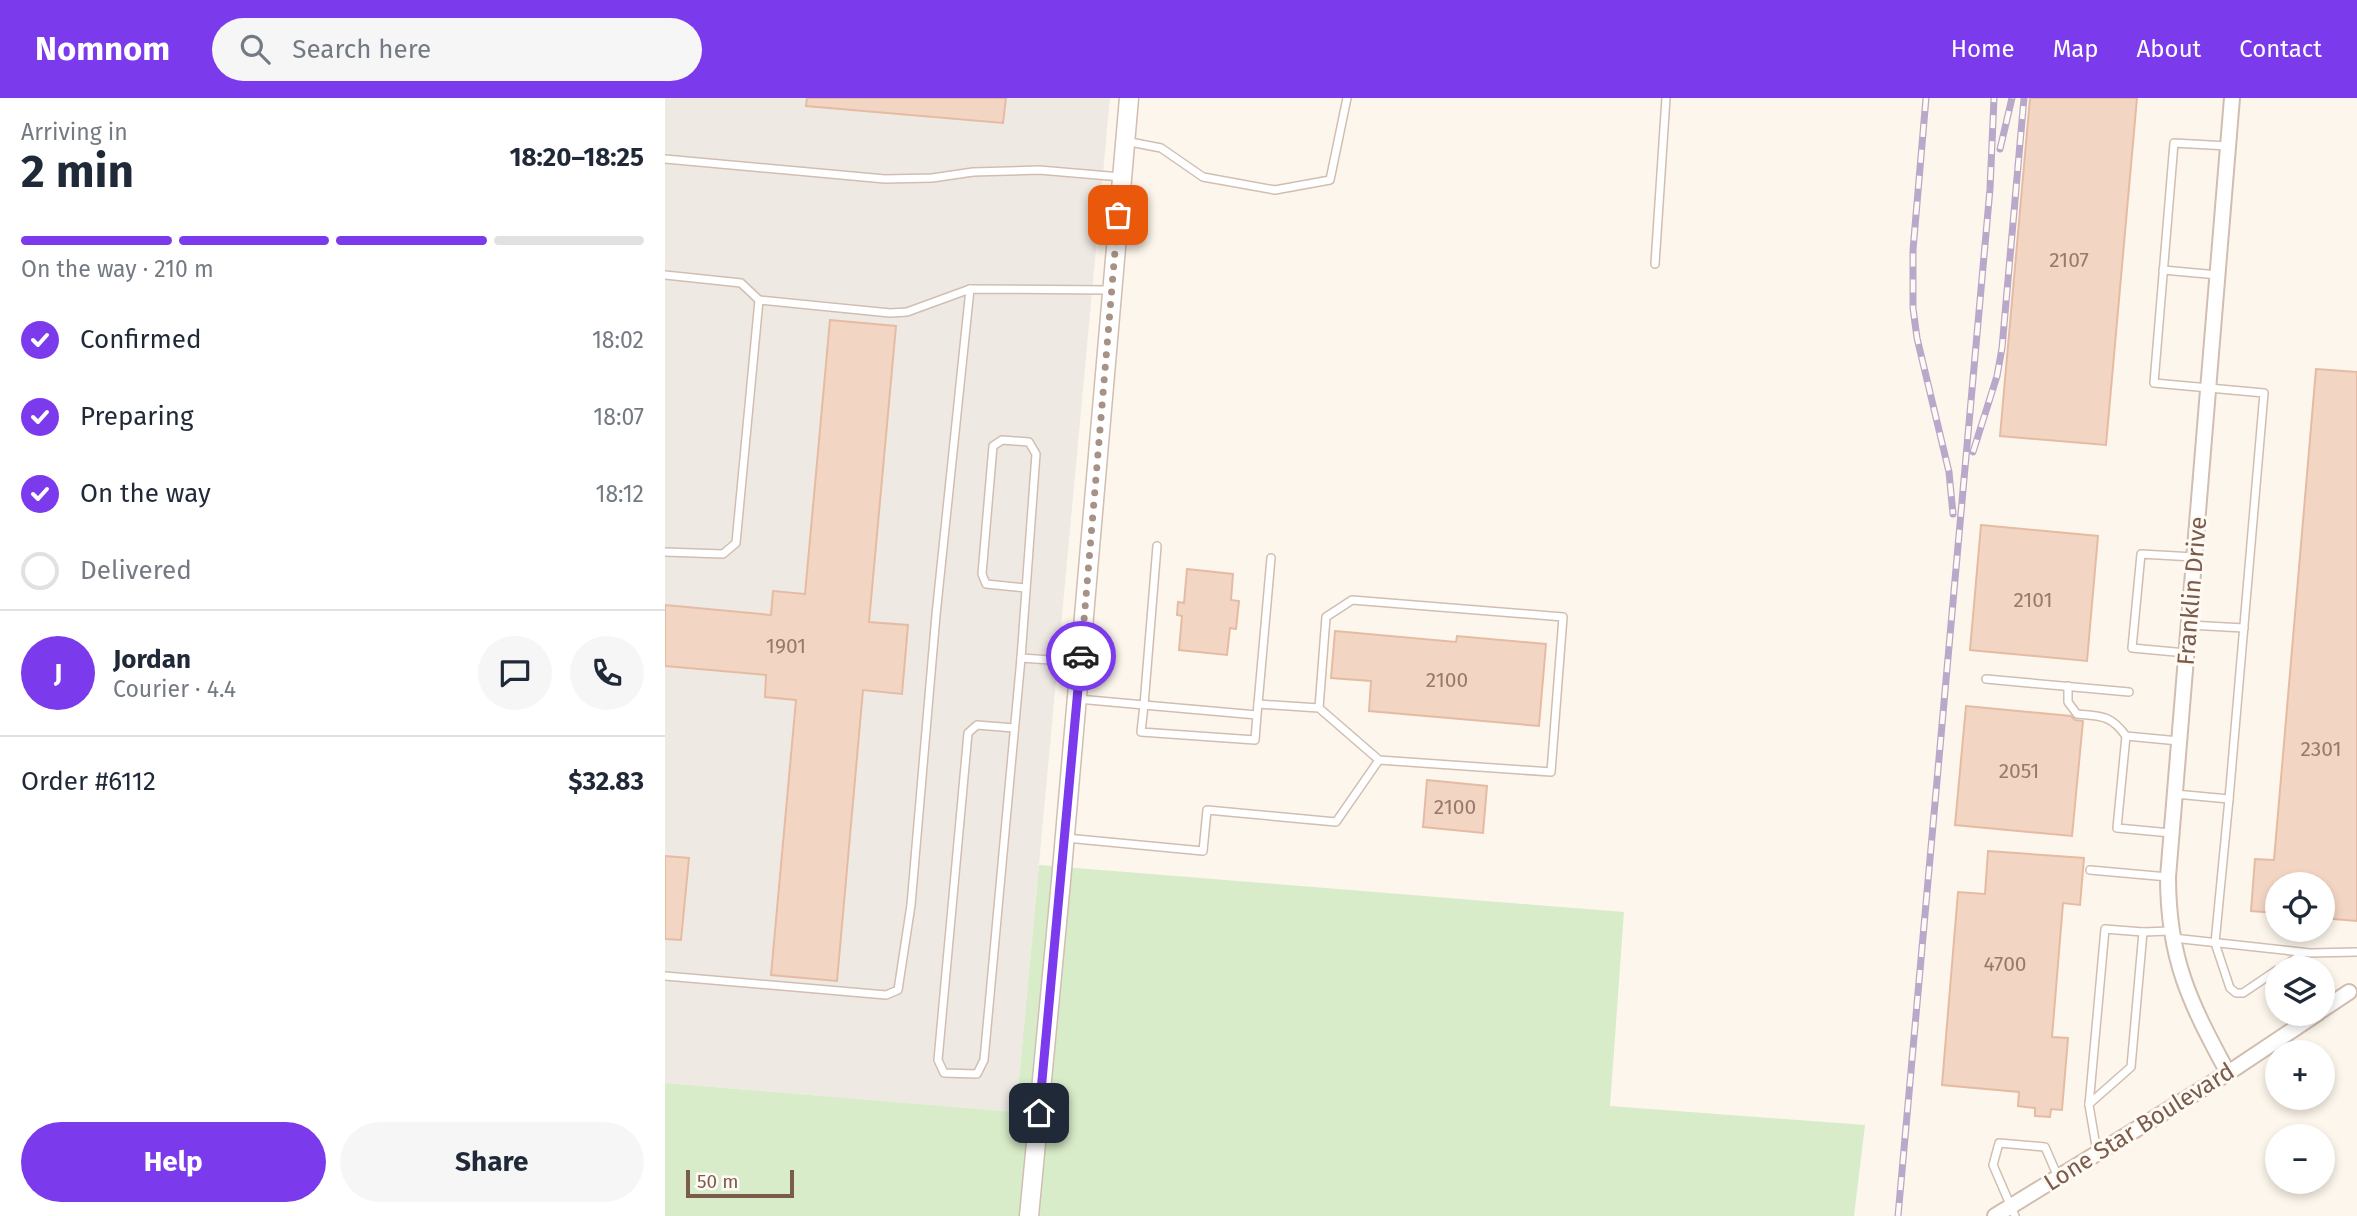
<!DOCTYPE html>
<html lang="en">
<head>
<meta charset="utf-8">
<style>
	:root { --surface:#fff; --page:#f6f6f7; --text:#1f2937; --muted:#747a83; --line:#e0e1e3; --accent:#7c3aed }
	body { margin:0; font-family:"Fira Sans",sans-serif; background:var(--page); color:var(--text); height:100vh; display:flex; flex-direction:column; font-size:26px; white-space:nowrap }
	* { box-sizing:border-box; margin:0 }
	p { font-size:23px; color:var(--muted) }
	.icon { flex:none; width:38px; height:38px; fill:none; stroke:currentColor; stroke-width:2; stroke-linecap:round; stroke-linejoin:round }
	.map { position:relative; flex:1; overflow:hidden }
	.drawer { display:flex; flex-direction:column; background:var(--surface); width:665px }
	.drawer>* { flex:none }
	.controls { position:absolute; left:1600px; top:774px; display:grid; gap:14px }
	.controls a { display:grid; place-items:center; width:70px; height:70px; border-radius:50%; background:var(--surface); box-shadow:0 4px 10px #0003; font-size:35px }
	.scale { position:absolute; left:21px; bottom:18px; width:108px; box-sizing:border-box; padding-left:7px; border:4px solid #7a5c4d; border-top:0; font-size:19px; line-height:24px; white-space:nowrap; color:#7a5c4d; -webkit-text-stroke:5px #fffaf3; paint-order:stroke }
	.pin { position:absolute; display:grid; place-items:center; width:60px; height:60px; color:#fff; margin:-30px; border-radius:14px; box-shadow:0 4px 10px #0006 }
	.courier { position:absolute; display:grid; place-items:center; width:70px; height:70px; margin:-35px; border:5px solid #7c3aed; border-radius:50%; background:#fff; color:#222; box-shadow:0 2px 9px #0007 }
	.overview em { font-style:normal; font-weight:700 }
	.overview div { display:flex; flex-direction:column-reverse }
	.overview { display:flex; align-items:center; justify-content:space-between; height:119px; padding:0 21px }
	h1 { font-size:46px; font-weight:700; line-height:52px }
	.bar { display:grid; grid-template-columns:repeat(4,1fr); gap:10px 7px; align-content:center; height:84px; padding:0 21px }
	.bar i { height:9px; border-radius:5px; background:var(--line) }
	.bar .current { background:var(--accent) }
	.bar p { grid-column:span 4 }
	.line { display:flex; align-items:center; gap:18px; padding:0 21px; border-top:2px solid var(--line) }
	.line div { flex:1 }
	.round { display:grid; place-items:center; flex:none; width:74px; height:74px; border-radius:37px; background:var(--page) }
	ol { padding:0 21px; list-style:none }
	li { display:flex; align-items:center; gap:21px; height:77px }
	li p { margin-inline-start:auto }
	li .icon { padding:7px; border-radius:50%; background:var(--accent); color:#fff; stroke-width:4 }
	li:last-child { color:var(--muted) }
	li i { width:38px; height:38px; border:4px solid var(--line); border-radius:50% }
	.primary-button { display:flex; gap:14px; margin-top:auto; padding:14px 21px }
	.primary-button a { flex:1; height:80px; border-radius:42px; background:var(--accent); color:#fff; font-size:28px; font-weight:700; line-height:80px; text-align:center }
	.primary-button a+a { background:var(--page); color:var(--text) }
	header { display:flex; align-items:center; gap:42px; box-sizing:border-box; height:98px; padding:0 35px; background:var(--accent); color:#fff }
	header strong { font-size:33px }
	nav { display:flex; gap:38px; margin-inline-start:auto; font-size:24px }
	.search { width:490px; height:63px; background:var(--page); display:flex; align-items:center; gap:18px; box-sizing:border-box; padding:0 24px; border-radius:38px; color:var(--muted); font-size:26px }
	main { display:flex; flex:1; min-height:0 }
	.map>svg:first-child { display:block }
	.industrial { fill:#efe9e4 }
	.green { fill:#d8ecc9 }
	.building { fill:#f3d5c3; stroke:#e6bba3; stroke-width:2 }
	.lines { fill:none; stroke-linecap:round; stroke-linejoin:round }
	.service-casing { stroke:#d1beb0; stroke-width:10 }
	.minor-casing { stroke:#d1beb0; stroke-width:18 }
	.tertiary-casing { stroke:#d1beb0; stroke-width:21 }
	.service { stroke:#fff; stroke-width:7 }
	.minor { stroke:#fff; stroke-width:14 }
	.tertiary { stroke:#fff; stroke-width:18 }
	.rail-casing { stroke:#b9a8c9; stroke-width:7 }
	.rail { stroke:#fffaf3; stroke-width:4.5; stroke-dasharray:13; stroke-linecap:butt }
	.done { stroke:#a89285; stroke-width:7; stroke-dasharray:0 12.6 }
	.route { stroke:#7c3aed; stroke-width:9 }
	.labels { text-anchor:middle; stroke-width:6; stroke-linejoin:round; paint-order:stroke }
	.number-label { font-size:21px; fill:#987a6a }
	.street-label { font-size:24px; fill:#7a5c4d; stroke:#fffaf3 }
</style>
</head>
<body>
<header>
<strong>Nomnom</strong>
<div class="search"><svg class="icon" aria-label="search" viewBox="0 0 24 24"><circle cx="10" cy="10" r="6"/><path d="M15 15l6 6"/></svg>Search here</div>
<nav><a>Home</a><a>Map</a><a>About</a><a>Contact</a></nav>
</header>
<main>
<section class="drawer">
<div class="overview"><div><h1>2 min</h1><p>Arriving in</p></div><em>18:20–18:25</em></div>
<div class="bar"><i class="current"></i><i class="current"></i><i class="current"></i><i></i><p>On the way · 210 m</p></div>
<ol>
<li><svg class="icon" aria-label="check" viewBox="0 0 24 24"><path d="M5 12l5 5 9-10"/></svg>Confirmed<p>18:02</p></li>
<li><svg class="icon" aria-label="check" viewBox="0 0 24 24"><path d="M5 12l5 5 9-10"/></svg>Preparing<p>18:07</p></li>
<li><svg class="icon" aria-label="check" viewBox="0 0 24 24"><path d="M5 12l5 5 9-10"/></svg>On the way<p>18:12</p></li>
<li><i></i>Delivered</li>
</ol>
<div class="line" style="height:126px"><b class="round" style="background:var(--accent);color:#fff">J</b><div><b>Jordan</b><p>Courier · 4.4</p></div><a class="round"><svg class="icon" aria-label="chat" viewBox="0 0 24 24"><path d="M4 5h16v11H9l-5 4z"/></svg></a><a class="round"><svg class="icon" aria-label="phone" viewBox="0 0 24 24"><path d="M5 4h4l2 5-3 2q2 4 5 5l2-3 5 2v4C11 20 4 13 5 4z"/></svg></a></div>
<div class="line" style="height:91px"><div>Order #6112</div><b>$32.83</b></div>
<div class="primary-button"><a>Help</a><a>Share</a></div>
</section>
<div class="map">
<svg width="1692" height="1118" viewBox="0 0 1692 1118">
	<rect width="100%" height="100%" fill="#fdf6ec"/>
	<!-- industrial -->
	<polygon class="industrial" points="0,0 445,0 351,1014 0,985"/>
	<!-- green -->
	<polygon class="green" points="374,767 959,814 945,1008 1200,1027 1189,1118 0,1118 0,985 351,1014"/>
	<!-- building -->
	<g class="building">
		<polygon points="142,0 341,0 338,25 141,8"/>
		<polygon points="1365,0 1472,0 1441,347 1335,338"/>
		<polygon points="165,222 231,228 204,524 243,527 237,596 198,592 172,883 106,877 131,602 100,599 101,577 0,568 0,507 106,517 108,493 140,496"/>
		<polygon points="1651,271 1692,274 1692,823 1657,820 1657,786 1612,786 1612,815 1586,813 1590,761 1609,762"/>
		<polygon points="1316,427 1433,438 1422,563 1305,552"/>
		<polygon points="522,471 568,476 566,502 574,503 571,531 565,530 562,557 514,552 517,518 512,517 513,504 519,505"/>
		<polygon points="670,533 791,544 792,538 881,546 874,628 704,613 706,583 666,580"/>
		<polygon points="1301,608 1406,618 1410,622 1418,623 1407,738 1290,727"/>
		<polygon points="762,682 822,688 818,735 758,729"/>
		<polygon points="1323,753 1419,760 1415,807 1398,805 1387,939 1403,940 1397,1012 1386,1011 1385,1019 1370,1018 1370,1010 1353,1008 1354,994 1277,987 1293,794 1320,796"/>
		<polygon points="0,758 24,760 16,842 0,841"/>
	</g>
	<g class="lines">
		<defs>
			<g id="service">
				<polyline points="460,43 496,50 538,79 610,92 665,82 682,0"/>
				<polyline points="0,61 220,81 267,80 308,74 374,72 456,79"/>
				<polyline points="990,166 1001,0"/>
				<polyline points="1498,172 1553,177"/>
				<polyline points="0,177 76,185 94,202"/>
				<polyline points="0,454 58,456 71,445 94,202 225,215 242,214 305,191 446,192"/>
				<polyline points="360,490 321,486 317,476 328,348 337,342 364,344 371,356 356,560 415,564"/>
				<polyline points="1524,527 1579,530"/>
				<polyline points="1521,555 1467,550 1476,456 1529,459"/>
				<polyline points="1321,581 1464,594"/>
				<path d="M1403 588V604L1412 616C1436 618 1446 617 1461 638"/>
				<polyline points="413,601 479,607 492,448"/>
				<polyline points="593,606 654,610 661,519 687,502 898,519 886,674 714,662 654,610"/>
				<polyline points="592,617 590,642 476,634 479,607 592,617 606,460"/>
				<polyline points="349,630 312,627 303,635 273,962 279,975 312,976 319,962 356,560"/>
				<polyline points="1510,696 1564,701 1599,295 1489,285 1509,45 1563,48"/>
				<polyline points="1564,701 1550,845 1565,890 1571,895 1578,895 1612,872"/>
				<polyline points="1506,735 1452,730 1461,638 1514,643"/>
				<polyline points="401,740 538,753 542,712 671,724 714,662"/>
				<polyline points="1425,772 1503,779"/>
				<polyline points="1508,840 1645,855 1692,854"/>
				<polyline points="1616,870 1639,855"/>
				<polyline points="0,878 221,897 233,892 246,807 271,517 305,191"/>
				<polyline points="1424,1006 1466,969 1478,834"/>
				<polyline points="1432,1054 1424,1007 1440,831 1478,834 1505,833"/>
				<polyline points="1350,1118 1328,1067 1334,1045 1380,1049 1393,1079"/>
			</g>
			<g id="minor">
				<polyline points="1657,912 1684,894"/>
				<path d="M1563 975C1525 905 1503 861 1503 779L1567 0"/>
				<polyline points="1330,1118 1563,975 1653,915"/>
			</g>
			<polyline id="tertiary" points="364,1118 396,783 464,0"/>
		</defs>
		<!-- service casing -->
		<use href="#service" class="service-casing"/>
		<!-- minor casing -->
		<use href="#minor" class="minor-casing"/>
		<!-- tertiary casing -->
		<use href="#tertiary" class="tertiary-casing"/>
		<!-- service -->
		<use href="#service" class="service"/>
		<!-- minor -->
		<use href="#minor" class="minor"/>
		<!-- tertiary -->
		<use href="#tertiary" class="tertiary"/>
		<defs>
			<g id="rail">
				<polyline points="1261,0 1248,152 1248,210 1252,240 1284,374 1288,416"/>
				<polyline points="1335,51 1347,0"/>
				<polyline points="1308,354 1332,278 1337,250 1359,0"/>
				<polyline points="1233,1118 1325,91 1329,0"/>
			</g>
		</defs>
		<!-- rail casing -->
		<use href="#rail" class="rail-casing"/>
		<!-- rail -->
		<use href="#rail" class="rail"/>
	</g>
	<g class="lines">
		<!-- done -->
		<polyline class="done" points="416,558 453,117"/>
		<!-- route -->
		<polyline class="route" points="374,1015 416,558"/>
	</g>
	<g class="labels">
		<!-- number labels -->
		<g class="number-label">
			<text x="1404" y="169">2107</text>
			<text x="1368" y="509">2101</text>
			<text x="121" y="555">1901</text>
			<text x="782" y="589">2100</text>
			<text x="1656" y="658">2301</text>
			<text x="1354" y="680">2051</text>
			<text x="790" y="716">2100</text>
			<text x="1340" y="873">4700</text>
		</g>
		<!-- street labels -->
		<g class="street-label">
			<text transform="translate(1527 493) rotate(-85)" y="8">Franklin Drive</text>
			<text transform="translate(1474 1029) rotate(-32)" y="8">Lone Star Boulevard</text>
		</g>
	</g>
</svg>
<div class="controls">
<a><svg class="icon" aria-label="locate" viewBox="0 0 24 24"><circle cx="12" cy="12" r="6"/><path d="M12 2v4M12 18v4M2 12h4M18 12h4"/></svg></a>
<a><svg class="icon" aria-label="layers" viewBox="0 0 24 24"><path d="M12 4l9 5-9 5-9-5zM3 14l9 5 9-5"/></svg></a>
<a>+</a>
<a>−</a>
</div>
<div class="scale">50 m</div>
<div class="pin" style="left:453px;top:117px;background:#ea580c"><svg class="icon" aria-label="bag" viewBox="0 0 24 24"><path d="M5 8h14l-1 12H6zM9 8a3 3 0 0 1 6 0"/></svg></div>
<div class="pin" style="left:374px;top:1015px;background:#1f2937"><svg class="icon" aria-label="home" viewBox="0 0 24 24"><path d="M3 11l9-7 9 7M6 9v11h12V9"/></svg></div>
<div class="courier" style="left:416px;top:558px"><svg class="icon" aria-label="car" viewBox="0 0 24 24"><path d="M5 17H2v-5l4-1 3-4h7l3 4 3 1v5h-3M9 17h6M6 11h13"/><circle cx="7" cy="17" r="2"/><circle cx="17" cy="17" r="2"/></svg></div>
</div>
</main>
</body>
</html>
